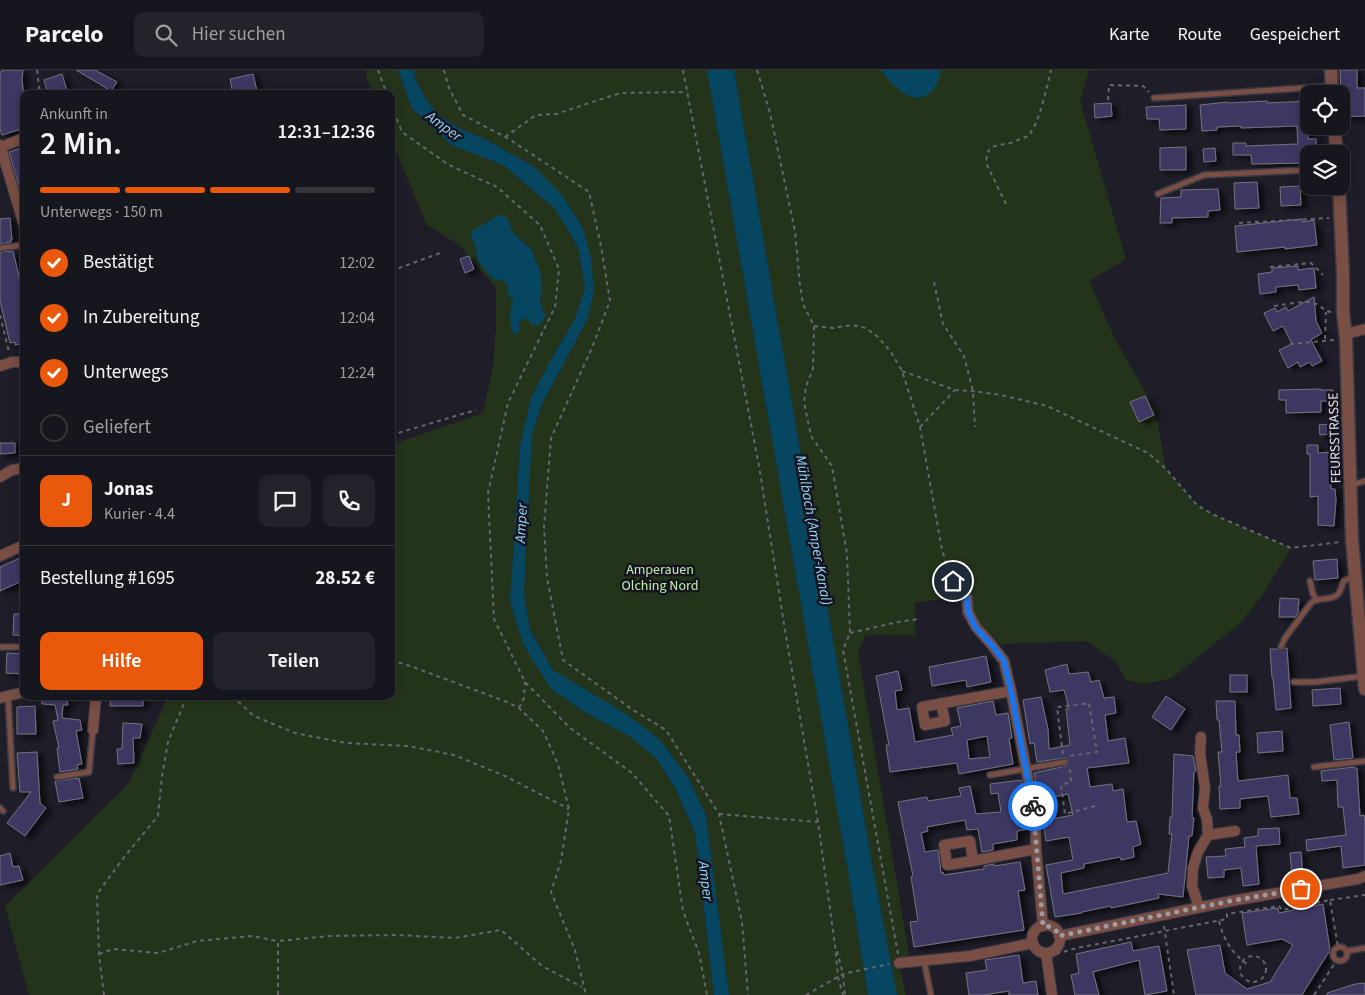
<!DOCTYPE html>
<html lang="de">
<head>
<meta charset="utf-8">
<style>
	:root { --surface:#16161e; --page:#23232b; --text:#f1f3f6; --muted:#9e9fa4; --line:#35353c; --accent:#ea580c }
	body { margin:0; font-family:"Source Sans 3",sans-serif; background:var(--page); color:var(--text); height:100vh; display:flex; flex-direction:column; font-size:19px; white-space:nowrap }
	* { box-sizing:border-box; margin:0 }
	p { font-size:16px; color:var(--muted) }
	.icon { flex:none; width:28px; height:28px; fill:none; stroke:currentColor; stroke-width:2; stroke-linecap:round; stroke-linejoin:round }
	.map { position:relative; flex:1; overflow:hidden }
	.drawer { position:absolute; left:20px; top:20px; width:375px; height:610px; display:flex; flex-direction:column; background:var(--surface); border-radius:10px; box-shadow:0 2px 12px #0003,0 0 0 1px var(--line) }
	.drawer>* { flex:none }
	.fabs { position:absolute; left:1300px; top:15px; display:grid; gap:10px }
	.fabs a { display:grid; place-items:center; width:50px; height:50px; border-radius:10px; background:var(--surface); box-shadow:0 2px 12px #0003,0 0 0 1px var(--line); font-size:25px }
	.pin { position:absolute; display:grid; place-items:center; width:42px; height:42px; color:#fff; margin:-21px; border:2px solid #fff; border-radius:50%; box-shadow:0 1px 5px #0007 }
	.courier { position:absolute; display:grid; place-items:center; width:50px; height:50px; margin:-25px; border:4px solid #1a73e8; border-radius:50%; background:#fff; color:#222; box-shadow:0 1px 6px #0007 }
	.headline em { font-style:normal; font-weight:600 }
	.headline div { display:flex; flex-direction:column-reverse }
	.headline { display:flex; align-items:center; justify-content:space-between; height:85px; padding:0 20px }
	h1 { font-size:32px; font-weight:600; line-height:38px }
	.bar { display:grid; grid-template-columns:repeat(4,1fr); gap:8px 5px; align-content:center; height:60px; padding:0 20px }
	.bar i { height:6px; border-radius:4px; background:var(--line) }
	.bar .current { background:var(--accent) }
	.bar p { grid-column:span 4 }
	.line { display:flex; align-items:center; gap:12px; padding:0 20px; border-top:1px solid var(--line) }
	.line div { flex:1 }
	.round { display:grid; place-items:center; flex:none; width:52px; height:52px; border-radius:10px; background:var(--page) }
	ol { padding:0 20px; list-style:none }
	li { display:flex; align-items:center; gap:15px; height:55px }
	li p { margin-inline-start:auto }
	li .icon { padding:5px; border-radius:50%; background:var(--accent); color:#fff; stroke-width:4 }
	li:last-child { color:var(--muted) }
	li i { width:28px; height:28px; border:2px solid var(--line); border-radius:50% }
	.cta { display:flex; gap:10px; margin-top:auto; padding:10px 20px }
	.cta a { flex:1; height:58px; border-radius:10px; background:var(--accent); color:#fff; font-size:20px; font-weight:600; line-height:58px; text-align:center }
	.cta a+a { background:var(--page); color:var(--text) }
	header { display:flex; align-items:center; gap:30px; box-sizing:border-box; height:70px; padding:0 25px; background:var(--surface); border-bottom:1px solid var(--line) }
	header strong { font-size:24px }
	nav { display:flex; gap:28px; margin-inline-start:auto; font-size:18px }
	.search { width:350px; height:45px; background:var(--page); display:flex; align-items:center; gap:12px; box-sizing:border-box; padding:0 18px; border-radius:10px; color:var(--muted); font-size:19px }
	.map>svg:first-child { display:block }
	.green { fill:#24341b; fill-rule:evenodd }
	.water { fill:#064660 }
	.building { fill:#3c3762; stroke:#747381; fill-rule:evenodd; filter:url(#shadow) }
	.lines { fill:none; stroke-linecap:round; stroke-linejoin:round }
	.service-casing { stroke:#393843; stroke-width:8 }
	.minor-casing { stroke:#393843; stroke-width:12 }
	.tertiary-casing { stroke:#393843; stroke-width:15 }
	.path { stroke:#66666f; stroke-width:2; stroke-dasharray:4 4; stroke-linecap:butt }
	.service { stroke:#784e45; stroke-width:5 }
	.minor { stroke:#784e45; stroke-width:10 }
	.tertiary { stroke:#784e45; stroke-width:12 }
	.done { stroke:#9d9ca5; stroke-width:5; stroke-dasharray:0 9 }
	.route { stroke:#1a73e8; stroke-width:6 }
	.labels { text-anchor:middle; stroke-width:5; stroke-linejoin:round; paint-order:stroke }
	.street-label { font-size:14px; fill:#e1e1e8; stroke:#15141f }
	.park-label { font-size:14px; fill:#c1efaa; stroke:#15141f }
	.water-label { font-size:15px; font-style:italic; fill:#94d6f8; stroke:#15141f }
</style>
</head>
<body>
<header>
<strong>Parcelo</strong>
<div class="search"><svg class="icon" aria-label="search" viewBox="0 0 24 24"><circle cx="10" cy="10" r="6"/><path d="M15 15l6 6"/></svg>Hier suchen</div>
<nav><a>Karte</a><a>Route</a><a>Gespeichert</a></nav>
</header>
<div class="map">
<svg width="1365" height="925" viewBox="0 0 1365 925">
	<defs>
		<filter id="shadow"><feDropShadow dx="5.5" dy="3" stdDeviation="2.5" flood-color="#0009"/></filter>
	</defs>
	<rect width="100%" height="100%" fill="#1e1d28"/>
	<!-- green -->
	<g class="green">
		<path d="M366 0H398L412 40 451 75 503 95 555 139 578 177 585 218 574 251 554 284 520 376 510 531 523 574 586 643 629 666 657 689 676 720 695 763 714 925H29L5 836 129 713 168 626H391V375L483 343 493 297 496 256V218L459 175 427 155 391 69V24H373L367 9ZM507 149 514 164 531 179 535 190 542 219 540 231 543 241 518 252 519 261 510 241 513 230 508 224V215L477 191 476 176Z"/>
		<polygon points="414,0 707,0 848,802 868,925 729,925 706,746 689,709 660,670 627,645 553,600 530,560 524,523 532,365 541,336 587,250 591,188 533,96 483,68 463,60 438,45 425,28 415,8"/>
		<polygon points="734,0 1089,0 1080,31 1126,189 1089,211 1116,271 1155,339 1166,399 1197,435 1212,444 1291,478 1262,526 1240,553 1172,608 1145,614 1126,610 1116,592 1086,571 1000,574 968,542 967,528 941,529 915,533 915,565 866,565 858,582 910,891 899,893 906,925 897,925 893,910 874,804"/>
	</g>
	<!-- water -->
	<g class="water">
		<polygon points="398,0 414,0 415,8 425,28 438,45 463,60 483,68 533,96 562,125 583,158 591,188 594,221 587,250 541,336 532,365 524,523 530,560 553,600 628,645 660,670 689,709 706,746 729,925 714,925 695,763 676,720 657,689 629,666 586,643 551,619 523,574 510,531 520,376 531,328 554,284 574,251 585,218 578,177 555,139 503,95 451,75 412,39"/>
		<polygon points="707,0 734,0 874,804 897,925 868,925 848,802"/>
		<path d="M880 0H941C938 12 937 20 925 26 907 34 891 12 880 0Z"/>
		<polygon points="499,145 507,148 514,164 531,179 540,201 542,219 540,231 543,241 546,245 539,256 530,253 526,248 519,252 519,261 517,265 511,261 510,241 513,230 508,224 508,215 501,209 495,211 477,191 476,176 471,168 472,161"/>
	</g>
	<!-- building -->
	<g class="building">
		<polygon points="3,0 23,0 22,9 24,29 24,58 2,65 0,59 0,2 2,2"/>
		<polygon points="76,0 95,0 117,12 111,21"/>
		<polygon points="1340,0 1357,0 1357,18 1365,18 1365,46 1342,47"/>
		<polygon points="62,4 68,24 48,24 44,10"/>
		<polygon points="253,4 257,21 245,24 233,24 230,9"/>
		<polygon points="1267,31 1267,33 1309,31 1309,41 1306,41 1308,69 1316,69 1317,82 1306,83 1306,93 1252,94 1251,85 1233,85 1233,73 1246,73 1246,76 1298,74 1297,56 1241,58 1241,56 1217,57 1217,60 1202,61 1200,35 1228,32 1228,33"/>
		<polygon points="1111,33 1112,46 1095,48 1094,34"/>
		<polygon points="1186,35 1186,59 1160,60 1159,49 1147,49 1146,37"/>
		<polygon points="24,77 24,125 22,125 9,82"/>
		<polygon points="1186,77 1186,100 1160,100 1160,78"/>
		<polygon points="1215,78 1216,91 1204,92 1203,79"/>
		<polygon points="1257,112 1259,138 1235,139 1234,113"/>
		<polygon points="1300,116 1301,135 1281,136 1280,117"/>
		<polygon points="1218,119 1220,140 1208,141 1208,147 1172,148 1172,153 1160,153 1161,128 1181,127 1181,120"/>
		<polygon points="10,148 12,170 10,170 11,172 0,174 0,149"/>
		<polygon points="1302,149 1302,152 1314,150 1317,175 1285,179 1285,177 1237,182 1235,156"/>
		<polygon points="13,181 24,228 24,273 15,275 15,272 10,273 0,231 0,182"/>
		<polygon points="469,186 474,199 465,203 460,189"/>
		<polygon points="1298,196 1298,200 1314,198 1316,218 1299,220 1298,215 1276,217 1276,222 1260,224 1258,204 1272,202 1272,198"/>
		<polygon points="1314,227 1316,251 1322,263 1311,270 1322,291 1312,296 1310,292 1300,297 1298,292 1288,298 1279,280 1292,274 1283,256 1273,261 1264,243 1275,238 1277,242 1286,237 1288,241"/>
		<polygon points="1321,319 1321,320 1333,320 1334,331 1321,331 1321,342 1286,343 1286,330 1279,330 1279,320"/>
		<polygon points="1145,326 1154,345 1139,352 1130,332"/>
		<polygon points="1331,354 1331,364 1320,365 1319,355"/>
		<polygon points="0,373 15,373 15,383 0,384"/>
		<polygon points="1307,375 1318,375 1318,383 1332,382 1332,398 1330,398 1331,419 1335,419 1336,430 1334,456 1318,455 1318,426 1310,427 1310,384 1307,384"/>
		<polygon points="20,488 24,495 24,510 0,521 0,497"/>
		<polygon points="1337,489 1338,508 1315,510 1313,491"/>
		<polygon points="1280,528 1299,529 1298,543 1295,547 1279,547"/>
		<polygon points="14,544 24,544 24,566 13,565"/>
		<polygon points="1285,578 1287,578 1291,638 1276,640 1273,608 1272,608 1270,579 1277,579 1281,581"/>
		<polygon points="7,583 24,584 24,604 6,603"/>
		<polygon points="986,586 991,612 967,617 966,610 932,616 929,597"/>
		<path d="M1067 594 1069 604 1088 602 1091 612 1099 610 1104 628 1114 627 1116 643 1105 645 1108 671 1125 668 1129 693 1087 698 1090 717 1112 714 1113 721 1123 719 1127 752 1136 751 1141 774 1133 777 1134 787 1121 790 1120 787 1084 794V798L1061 803 1063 824 1168 803 1172 764H1169L1170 747H1172L1174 684 1193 686 1196 701 1194 702 1192 748H1194L1192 766H1189L1183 827 1158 824 1159 828 1111 838 1110 836 1082 842V843L1055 847 1046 795 1073 790 1069 767 1046 771 1044 757H1042V744L1034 703 1066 696 1068 695 1069 692 1068 689 1065 688 1037 692 1034 673 1030 674 1023 630 1041 627 1048 659 1049 679 1070 675 1066 639 1069 638 1064 620 1050 622 1045 600ZM1068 724 1073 745 1052 749 1049 728Z"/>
		<path d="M898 601 902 620 895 621 897 640 909 638 915 672 953 665 951 658 961 656 957 638 993 631 996 645 1008 643 1012 668 1009 669 1013 694 959 704 957 693 890 702 886 675H889L876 606ZM987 666 990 687 969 689 967 670Z"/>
		<rect x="1230" y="605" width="17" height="17"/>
		<polygon points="1340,618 1341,634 1313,636 1312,620"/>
		<polygon points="42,626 66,626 68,635 63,635 62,648 80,650 82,660 76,661 82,694 77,695 78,699 60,702 57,678 59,678 53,651 58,650 55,635 42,634"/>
		<polygon points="111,626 143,626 143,636 110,636"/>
		<polygon points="1166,626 1185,639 1171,660 1152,647"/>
		<polygon points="1216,631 1235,631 1236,665 1239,665 1240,682 1236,682 1238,711 1288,705 1290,728 1297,728 1299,744 1271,747 1268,726 1240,729 1240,738 1220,739 1219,716 1221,716 1218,682 1222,682 1219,650 1217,650"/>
		<polygon points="35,636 36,664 17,664 17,637"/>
		<polygon points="1349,652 1353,688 1334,690 1330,655"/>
		<polygon points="123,653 142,654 140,668 133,668 134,693 118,694 117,679 122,679"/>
		<polygon points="1282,661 1283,681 1258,683 1257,663"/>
		<polygon points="37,682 40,733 46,738 25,766 7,753 31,722 20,722 17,683"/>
		<polygon points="1354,697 1354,698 1357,698 1360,746 1364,745 1365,752 1365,795 1343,798 1341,776 1307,781 1306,770 1346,765 1343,737 1338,737 1337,710 1322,711 1321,701"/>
		<polygon points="79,708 83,728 59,732 55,711"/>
		<polygon points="1021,710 1028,746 1029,759 1017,761 1017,770 993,774 993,780 982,782 978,759 967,760 965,750 927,757 928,761 921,763 925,782 938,780 941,803 943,802 944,805 984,799 984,796 994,794 994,796 1020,792 1025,820 1018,821 1024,860 914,877 910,852 918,851 911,807 913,806 898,732 927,727 928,731 961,726 959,718 970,716 976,744 1001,742 998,723 991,724 990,714"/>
		<polygon points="1279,758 1280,774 1256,776 1259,814 1243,816 1241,798 1224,800 1224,807 1208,808 1206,787 1226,786 1225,779 1245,777 1244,768 1258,766 1258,759"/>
		<polygon points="1301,782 1303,805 1292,806 1290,783"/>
		<polygon points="10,783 13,797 19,796 23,810 0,815 0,786"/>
		<polygon points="1323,834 1330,880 1302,925 1196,925 1187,880 1220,875 1225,903 1247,919 1270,912 1293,875 1282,869 1247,875 1242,843 1278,838 1279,843"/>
		<polygon points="1131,872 1133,881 1159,876 1167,921 1145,925 1139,890 1093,902 1099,925 1075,925 1071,905 1079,903 1076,884"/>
		<polygon points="1019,885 1023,913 1036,911 1038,925 1009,925 1009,921 983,925 969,925 966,903 987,900 985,890"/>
		<polygon points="1365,913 1365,925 1327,925 1327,923 1355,914"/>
	</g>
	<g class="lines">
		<defs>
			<g id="service">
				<polyline points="1154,28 1331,16"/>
				<polyline points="1158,124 1204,105 1309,100"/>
				<polyline points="0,178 24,175"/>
				<polyline points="1351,415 1365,411"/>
				<polyline points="1310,511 1313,524 1316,529"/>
				<polyline points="0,577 17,577"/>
				<path d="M1281 577 1285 568 1311 533C1319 526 1332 532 1339 523 1341 520 1342 514 1344 511L1355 506"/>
				<polyline points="1294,612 1315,612 1364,606"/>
				<polyline points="8,626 13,718"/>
				<polyline points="1314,697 1365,691"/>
				<polyline points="990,705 1065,692"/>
				<polyline points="57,707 89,702 93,660"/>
				<polyline points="0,738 3,741"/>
				<circle cx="1340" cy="884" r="7"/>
				<polyline points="1347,881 1365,878"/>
				<polyline points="924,891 931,925"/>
			</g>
			<g id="minor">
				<polyline points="0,75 24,155"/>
				<polyline points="1,77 24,68"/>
				<polyline points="1346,264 1365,259"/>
				<polyline points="0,296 12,292 24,292"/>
				<polyline points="0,407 12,400 24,398"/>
				<polyline points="0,486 24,475"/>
				<polyline points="953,511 967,528 968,542 976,557 991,574 1004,591 1011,621 1035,745 1036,779 1043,856"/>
				<polyline points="0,628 24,622"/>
				<polyline points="941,633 945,651 925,655 922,637 1011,621"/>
				<polyline points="93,660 96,626"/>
				<polyline points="1208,765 1235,761"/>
				<polyline points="973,791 947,795 944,775 970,771 973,791 1036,779"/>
				<polyline points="1199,837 1192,816 1193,798 1198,782 1208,765 1207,749 1203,738 1205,718 1200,683 1201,667"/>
				<circle cx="1046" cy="869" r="14"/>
				<polyline points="1059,866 1231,831 1358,809 1365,806"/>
				<polyline points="1046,883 1052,925"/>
				<polyline points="899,893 970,886 1033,873"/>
			</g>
			<g id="tertiary">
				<polyline points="1331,0 1332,24"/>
				<polyline points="1334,56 1337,84"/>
				<polyline points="1339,116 1343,204 1343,242 1346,269 1352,470 1365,619"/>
			</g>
		</defs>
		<!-- service casing -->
		<use href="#service" class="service-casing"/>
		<!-- minor casing -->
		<use href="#minor" class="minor-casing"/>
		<!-- tertiary casing -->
		<use href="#tertiary" class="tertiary-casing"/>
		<!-- path -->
		<g class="path">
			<polyline points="37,0 40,24"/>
			<polyline points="378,0 387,24"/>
			<polyline points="444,0 449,18 463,45 509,69 589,122 601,176 610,231 591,280 551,368 544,457 547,508 563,590 633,640 666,660 719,744 742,852 748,925"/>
			<polyline points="683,0 759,396 785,560 818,752 835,875 838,907 843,925"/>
			<polyline points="757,0 770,43 795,161 800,215 803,234 814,256 813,299 806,316 804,332 811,366 832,396 847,484 850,563 843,580 898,884"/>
			<polyline points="165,24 168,21 175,20 180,24"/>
			<polyline points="1108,30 1109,15 1143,16 1149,22"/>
			<polyline points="391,34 402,62 449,95 497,117 540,155 559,199 555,237 508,333 488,423 494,549 525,612 570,658 632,703 669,746 683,841 699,883 707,925"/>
			<polyline points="505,67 536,45 556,44 620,23 687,22"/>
			<path d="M1006 134 987 95C984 75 995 76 1010 73 1014 72 1017 70 1021 69 1022 68 1027 67 1028 66 1039 55 1047 16 1051 0"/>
			<polyline points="1239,153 1329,148"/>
			<polyline points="1270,197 1311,193 1323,205"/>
			<polyline points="391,201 440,183"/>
			<polyline points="934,212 943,254 964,286 973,321 975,357"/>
			<path d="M1274 236C1283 235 1305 230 1314 233 1321 235 1323 241 1331 242"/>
			<polyline points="0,245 9,282"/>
			<polyline points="814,256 833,258 852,255 866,258 878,267 891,282 902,301 920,357 942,480 949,500"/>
			<polyline points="1325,269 1326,242"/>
			<polyline points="1290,274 1335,270"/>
			<polyline points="902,301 955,320 973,321 1001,325 1047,336 1148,383 1166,399 1197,435 1212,444 1291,478 1340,472"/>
			<polyline points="920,357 955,320"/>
			<polyline points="391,365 476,340"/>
			<polyline points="850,563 898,552 919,549"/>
			<polyline points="391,590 413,597 507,632 519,638 543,661 558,694 569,739 561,791 551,822 575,880 586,925"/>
			<polyline points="232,626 254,646 295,663 346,673 408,676 454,685 505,706 569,739"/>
			<polyline points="519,638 524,628 525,612"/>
			<polyline points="1063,684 1057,637 1089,633 1097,682 1069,686"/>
			<polyline points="1070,699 1071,712 1061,715 1065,744 1099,735"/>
			<polyline points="719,744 818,752"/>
			<polyline points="1330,830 1365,825"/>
			<path d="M1219 851C1224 871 1232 883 1248 895"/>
			<polyline points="1164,856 1174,925"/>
			<polyline points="837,881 843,904 845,925"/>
			<polyline points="99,884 113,879 158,883 197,871 252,866 277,871"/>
			<polyline points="1056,884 1077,878 1227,849 1227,844 1279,836 1282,840 1330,830 1338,877"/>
			<circle cx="1253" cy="899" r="13"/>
			<polyline points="104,925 99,884 97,824 125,786 158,746 162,706 168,672 187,626"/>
			<polyline points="278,925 278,871 329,866 397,865 455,868 501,860 542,896 582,917"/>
			<polyline points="806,925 843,904 889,894"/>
			<polyline points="1314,925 1335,893 1338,891"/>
		</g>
		<!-- service -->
		<use href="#service" class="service"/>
		<!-- minor -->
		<use href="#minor" class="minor"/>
		<!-- tertiary -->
		<use href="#tertiary" class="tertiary"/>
	</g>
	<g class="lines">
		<!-- done -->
		<path class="done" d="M1033 736 1043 856C1051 856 1056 858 1059 866L1230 831 1301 819"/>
		<!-- route -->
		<polyline class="route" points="953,511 967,528 968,542 976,558 991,574 1004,591 1011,621 1033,736"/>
	</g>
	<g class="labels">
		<!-- street labels -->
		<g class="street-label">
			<text transform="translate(1334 368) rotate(-92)" y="5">FEURSSTRASSE</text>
		</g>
		<!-- park labels -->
		<g class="park-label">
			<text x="660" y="504">Amperauen<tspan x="660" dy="16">Olching Nord</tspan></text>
		</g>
		<!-- water labels -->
		<g class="water-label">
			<text transform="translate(444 56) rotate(36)" y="5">Amper</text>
			<text transform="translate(521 453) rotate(-87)" y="5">Amper</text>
			<text transform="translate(814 460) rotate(80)" y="5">Mühlbach (Amper-Kanal)</text>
			<text transform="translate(706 811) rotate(83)" y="5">Amper</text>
		</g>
	</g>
</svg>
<div class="fabs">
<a><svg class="icon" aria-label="locate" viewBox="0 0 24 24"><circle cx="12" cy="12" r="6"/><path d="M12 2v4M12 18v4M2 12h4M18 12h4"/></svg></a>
<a><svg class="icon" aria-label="layers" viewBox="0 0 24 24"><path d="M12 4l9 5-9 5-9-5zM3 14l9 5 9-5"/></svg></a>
</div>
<div class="pin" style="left:1301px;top:819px;background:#ea580c"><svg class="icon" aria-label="bag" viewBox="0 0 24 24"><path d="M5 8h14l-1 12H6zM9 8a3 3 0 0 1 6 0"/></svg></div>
<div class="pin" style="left:953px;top:511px;background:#1f2937"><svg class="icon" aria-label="home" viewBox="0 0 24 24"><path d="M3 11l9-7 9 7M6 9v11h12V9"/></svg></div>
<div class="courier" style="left:1033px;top:736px"><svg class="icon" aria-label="bike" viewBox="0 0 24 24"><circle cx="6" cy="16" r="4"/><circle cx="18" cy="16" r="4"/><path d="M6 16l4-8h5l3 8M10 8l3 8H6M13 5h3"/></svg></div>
<section class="drawer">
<div class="headline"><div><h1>2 Min.</h1><p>Ankunft in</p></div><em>12:31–12:36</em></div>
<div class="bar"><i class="current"></i><i class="current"></i><i class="current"></i><i></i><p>Unterwegs · 150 m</p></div>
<ol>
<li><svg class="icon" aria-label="check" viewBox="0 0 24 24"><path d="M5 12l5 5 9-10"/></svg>Bestätigt<p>12:02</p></li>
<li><svg class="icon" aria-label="check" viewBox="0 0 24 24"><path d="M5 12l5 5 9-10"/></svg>In Zubereitung<p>12:04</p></li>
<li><svg class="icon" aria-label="check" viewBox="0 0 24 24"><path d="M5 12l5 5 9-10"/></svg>Unterwegs<p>12:24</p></li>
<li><i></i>Geliefert</li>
</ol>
<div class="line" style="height:90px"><b class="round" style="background:var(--accent);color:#fff">J</b><div><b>Jonas</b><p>Kurier · 4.4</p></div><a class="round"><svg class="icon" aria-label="chat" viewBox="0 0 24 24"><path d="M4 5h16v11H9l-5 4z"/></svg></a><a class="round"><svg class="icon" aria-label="phone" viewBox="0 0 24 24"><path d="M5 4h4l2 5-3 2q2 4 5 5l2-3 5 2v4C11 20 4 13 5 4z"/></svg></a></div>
<div class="line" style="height:65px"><div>Bestellung #1695</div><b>28.52 €</b></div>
<div class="cta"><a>Hilfe</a><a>Teilen</a></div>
</section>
</div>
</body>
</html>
